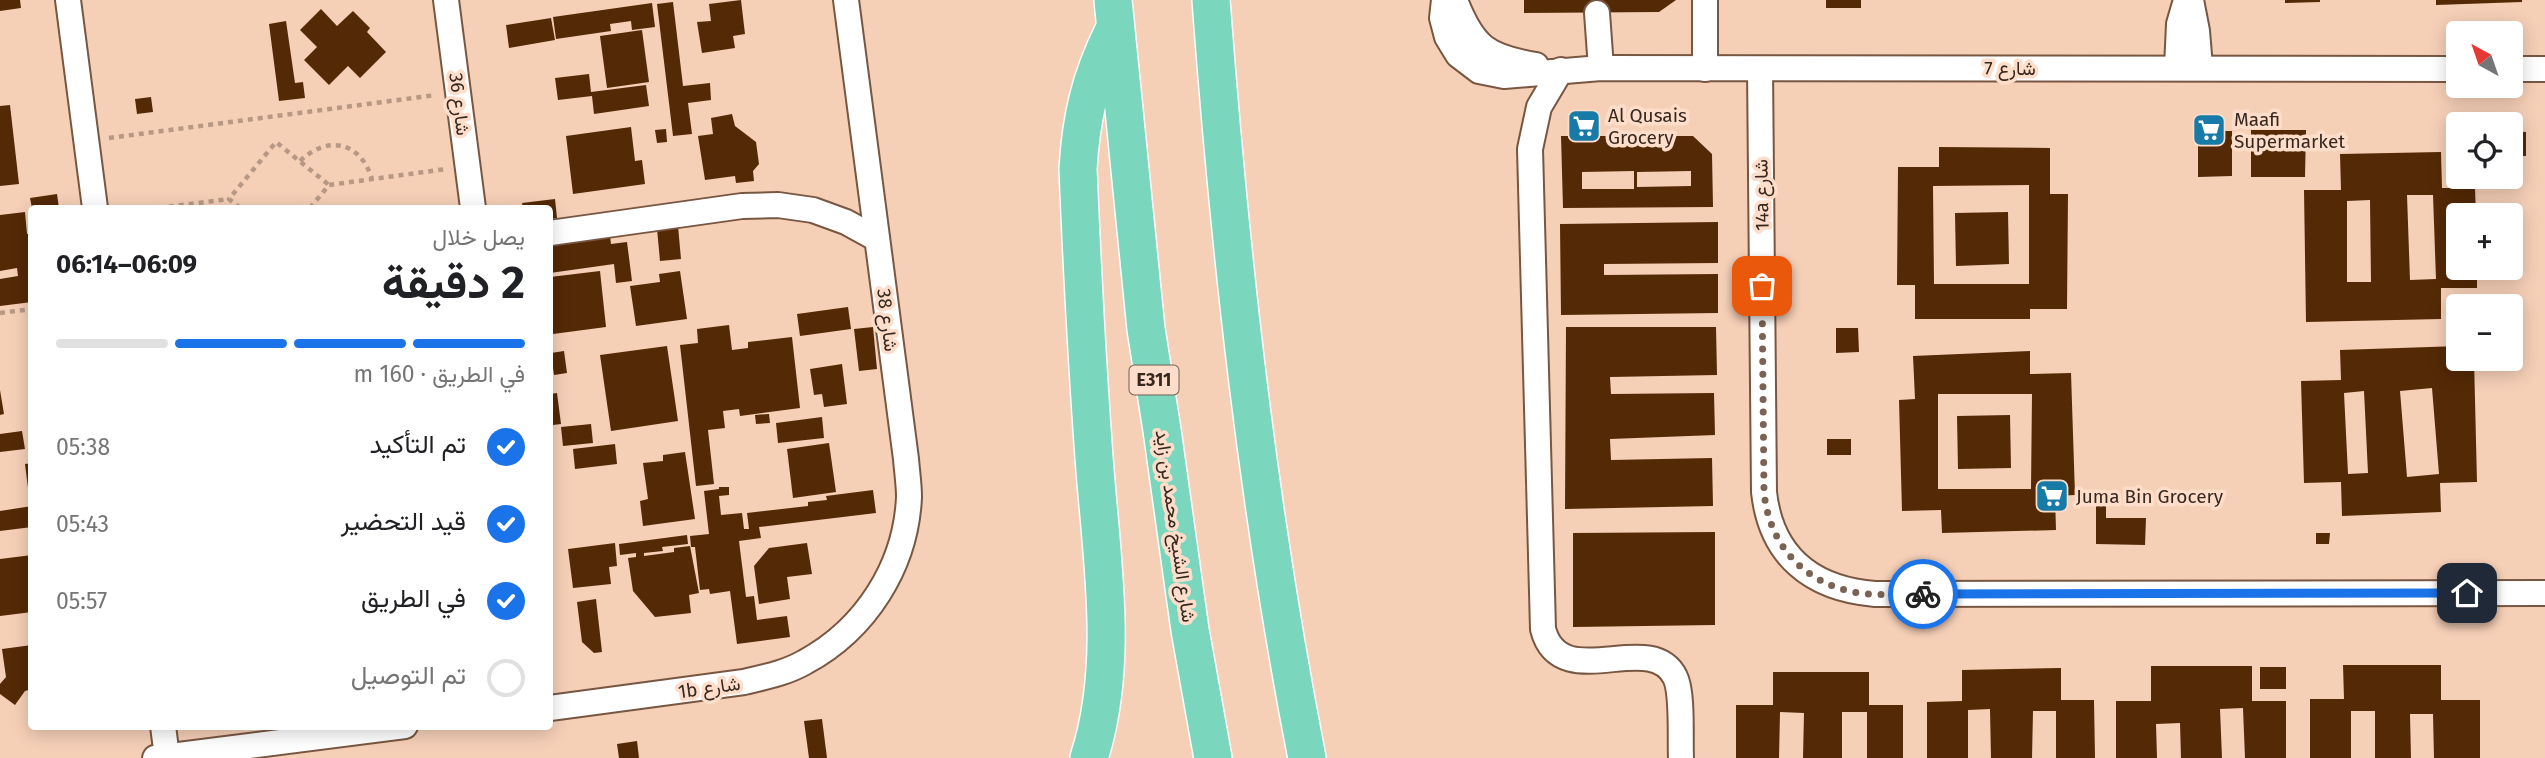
<!DOCTYPE html>
<html lang="ar">
<head>
<meta charset="utf-8">
<style>
	:root { --surface:#fff; --page:#f2f2f2; --text:#202124; --muted:#757577; --line:#e0e0e0; --accent:#1a73e8 }
	body { margin:0; font-family:"Fira Sans",Vazirmatn,sans-serif; background:var(--page); color:var(--text); direction:rtl; height:100vh; display:flex; flex-direction:column; font-size:26px; white-space:nowrap }
	* { box-sizing:border-box; margin:0 }
	p { font-size:23px; color:var(--muted) }
	.icon { flex:none; width:38px; height:38px; fill:none; stroke:currentColor; stroke-width:2; stroke-linecap:round; stroke-linejoin:round }
	.map { position:relative; flex:1; overflow:hidden; direction:ltr }
	.side { position:absolute; left:28px; top:205px; width:525px; height:525px; display:flex; flex-direction:column; background:var(--surface); border-radius:7px; box-shadow:0 4px 18px #0003; direction:rtl }
	.side>* { flex:none }
	.needle { width:46px; rotate:320deg }
	.controls { position:absolute; left:2446px; top:21px; display:grid; gap:14px }
	.controls a { display:grid; place-items:center; width:77px; height:77px; border-radius:7px; background:var(--surface); box-shadow:0 4px 18px #0003; font-size:35px }
	.pin { position:absolute; display:grid; place-items:center; width:60px; height:60px; color:#fff; margin:-30px; border-radius:14px; box-shadow:0 4px 10px #0006 }
	.courier { position:absolute; display:grid; place-items:center; width:70px; height:70px; margin:-35px; border:5px solid #1a73e8; border-radius:50%; background:#fff; color:#222; box-shadow:0 2px 9px #0007 }
	.headline em { font-style:normal; font-weight:700 }
	.headline div { display:flex; flex-direction:column-reverse }
	.headline { display:flex; align-items:center; justify-content:space-between; height:119px; padding:0 28px }
	h1 { font-size:46px; font-weight:700; line-height:52px }
	.bar { display:grid; grid-template-columns:repeat(4,1fr); gap:10px 7px; align-content:center; height:84px; padding:0 28px }
	.bar i { height:9px; border-radius:5px; background:var(--line) }
	.bar .active { background:var(--accent) }
	.bar p { grid-column:span 4 }
	ol { padding:0 28px; list-style:none }
	li { display:flex; align-items:center; gap:21px; height:77px }
	li p { margin-inline-start:auto }
	li .icon { padding:7px; border-radius:50%; background:var(--accent); color:#fff; stroke-width:4 }
	li:last-child { color:var(--muted) }
	li i { width:38px; height:38px; border:4px solid var(--line); border-radius:50% }
	.map>svg:first-child { display:block }
	.building { fill:#542906; fill-rule:evenodd }
	.lines { fill:none; stroke-linecap:round; stroke-linejoin:round }
	.minor-casing { stroke:#785742; stroke-width:28 }
	.highway-casing { stroke:#fff; stroke-width:40 }
	.path { stroke:#b79885; stroke-width:4.5; stroke-dasharray:5 5; stroke-linecap:butt }
	.minor { stroke:#fff; stroke-width:24 }
	.highway { stroke:#7ad7bd; stroke-width:37 }
	.done { stroke:#7a6254; stroke-width:7; stroke-dasharray:0 12.6 }
	.route { stroke:#1a73e8; stroke-width:9 }
	.labels { text-anchor:middle; stroke-width:7; stroke-linejoin:round; paint-order:stroke }
	.shield { fill:#fedeca; stroke:#735f52; stroke-width:2 }
	.shield-label { font-size:18px; font-weight:bold; fill:#37281f }
	.street-label { font-size:19px; fill:#37281f; stroke:#fedeca }
	.poi-label { font-size:19px; fill:#37281f; stroke:#fedeca; text-anchor:start }
</style>
</head>
<body>
<div class="map">
<svg width="2545" height="758" viewBox="0 0 2545 758">
	<rect width="100%" height="100%" fill="#f6cfb7"/>
	<!-- building -->
	<g class="building">
		<polygon points="0,0 20,0 21,8 0,11"/>
		<polygon points="741,0 745,34 733,36 735,48 702,53 697,22 711,21 709,4"/>
		<polygon points="1524,0 1676,0 1659,12 1524,13"/>
		<rect x="1826" y="0" width="35" height="8"/>
		<polygon points="2285,0 2320,0 2320,2 2285,3"/>
		<polygon points="2436,0 2522,0 2522,2 2436,5"/>
		<polygon points="673,2 683,86 710,83 711,100 688,103 692,134 673,136 657,4"/>
		<polygon points="652,3 655,27 632,30 631,21 610,24 611,31 556,39 553,17"/>
		<polygon points="321,9 337,26 353,11 370,28 367,32 386,52 360,78 348,66 329,85 304,60 317,47 300,30"/>
		<polygon points="551,18 555,40 509,48 506,25"/>
		<polygon points="286,21 295,83 303,82 305,98 279,101 269,24"/>
		<polygon points="642,30 649,82 607,88 600,36"/>
		<polygon points="589,74 591,92 646,85 649,106 594,114 592,96 558,100 555,78"/>
		<polygon points="151,97 153,112 137,114 135,99"/>
		<polygon points="10,105 19,184 0,186 0,106"/>
		<polygon points="732,114 735,126 756,142 759,164 753,171 754,181 736,183 735,176 705,180 698,136 713,134 711,118"/>
		<polygon points="631,127 635,161 642,160 645,184 573,194 566,136"/>
		<polygon points="666,129 667,142 657,143 655,130"/>
		<polygon points="2251,130 2306,130 2305,177 2251,177"/>
		<polygon points="2198,131 2232,131 2232,176 2198,177"/>
		<polygon points="2511,131 2526,132 2526,156 2511,156"/>
		<path d="M1561 136H1693L1712 154 1713 207 1563 208ZM1634 171V189H1582V172ZM1691 171V186L1637 187V172Z"/>
		<path d="M1939 147 2050 148V194H2068L2067 309H2030V319H1915V285H1897L1898 167H1939ZM2029 185V284H1934L1933 186Z"/>
		<path d="M2441 152 2442 188H2475L2476 215H2459V268H2477V288H2441V319L2306 322 2304 190H2341L2340 154ZM2407 195H2433L2436 279 2410 280ZM2370 200 2371 282H2347V201Z"/>
		<polygon points="57,194 59,208 32,208 30,198"/>
		<polygon points="555,199 557,218 550,219 550,208 523,208 522,203"/>
		<polygon points="25,212 27,234 32,233 32,302 0,306 0,279 18,276 17,268 0,271 0,215"/>
		<polygon points="2008,212 2009,264 1956,266 1955,213"/>
		<polygon points="1718,222 1718,263 1604,264 1604,275 1718,274 1718,313 1561,315 1560,224"/>
		<polygon points="678,226 681,259 660,261 657,229"/>
		<polygon points="610,236 611,244 627,242 632,281 616,283 614,264 550,273 550,245"/>
		<polygon points="600,271 606,327 553,334 550,277"/>
		<polygon points="680,271 687,319 636,326 630,286 660,282 659,274"/>
		<polygon points="848,307 851,329 800,336 797,314"/>
		<polygon points="729,325 732,350 748,348 748,342 792,337 800,408 740,416 739,409 723,411 725,428 708,430 714,484 696,486 680,345 698,343 697,329"/>
		<polygon points="873,327 877,369 859,371 854,329"/>
		<polygon points="1566,327 1716,327 1717,375 1610,377 1611,394 1714,393 1715,435 1610,439 1611,460 1712,458 1713,506 1565,509"/>
		<polygon points="1836,328 1858,328 1859,352 1836,353"/>
		<polygon points="667,346 678,421 611,431 600,355"/>
		<path d="M2459 346V359H2474L2477 482 2440 483 2441 512 2342 516 2341 482 2304 483 2301 381 2341 380 2340 350ZM2432 388 2439 474 2407 477 2400 391ZM2364 391 2368 473 2348 474 2344 393Z"/>
		<polygon points="564,351 567,373 554,375 551,353"/>
		<path d="M2030 351V374L2071 373 2075 495 2055 496 2056 530 1942 533 1941 510 1902 511 1899 400 1915 399 1913 356ZM1938 394H2032L2031 489H1938Z"/>
		<polygon points="842,364 847,404 824,407 822,394 814,395 810,369"/>
		<polygon points="0,390 4,414 0,415"/>
		<polygon points="557,393 561,424 553,425 550,394"/>
		<polygon points="769,414 770,423 756,424 755,415"/>
		<polygon points="2010,415 2011,468 1958,469 1957,416"/>
		<polygon points="822,417 824,438 778,443 776,423"/>
		<polygon points="591,424 593,443 563,446 561,427"/>
		<polygon points="22,431 25,449 0,452 0,434"/>
		<rect x="1827" y="439" width="24" height="16"/>
		<polygon points="829,443 836,492 793,498 787,449"/>
		<polygon points="615,444 617,464 575,469 573,449"/>
		<polygon points="685,452 695,519 643,526 640,501 648,499 643,463 663,461 663,455"/>
		<polygon points="32,463 32,488 28,488 25,464"/>
		<polygon points="719,487 729,487 729,495 719,496 721,515 742,513 744,529 749,529 747,513 808,506 808,502 827,500 826,496 873,490 876,513 759,527 761,538 739,541 746,597 754,596 757,620 787,616 790,637 737,644 730,591 710,594 709,589 700,590 695,547 691,547 690,536 709,534 704,491 719,489"/>
		<polygon points="2106,503 2106,518 2146,518 2145,545 2096,544 2096,504"/>
		<polygon points="32,506 32,527 0,531 0,511"/>
		<polygon points="1715,532 1715,625 1573,627 1573,533"/>
		<polygon points="2316,533 2330,533 2329,544 2316,544"/>
		<polygon points="687,535 688,544 662,547 663,551 644,553 644,556 674,552 674,548 690,546 699,593 689,595 691,613 655,617 633,591 628,558 636,557 636,553 620,555 619,544"/>
		<polygon points="615,543 617,566 609,567 611,584 573,588 568,549"/>
		<polygon points="807,543 812,574 787,577 790,599 759,604 754,566 769,548"/>
		<polygon points="32,555 32,612 0,616 0,559"/>
		<polygon points="596,599 602,652 594,653 582,642 577,602"/>
		<polygon points="32,645 32,689 25,691 15,705 0,694 0,684 6,677 2,649"/>
		<polygon points="2343,665 2441,665 2441,700 2480,700 2480,758 2434,758 2433,714 2410,714 2411,758 2375,758 2375,711 2351,711 2351,758 2310,758 2310,699 2344,699"/>
		<polygon points="2151,666 2252,666 2252,701 2286,701 2286,758 2245,758 2243,708 2220,709 2222,758 2181,758 2180,723 2156,724 2157,758 2116,758 2116,701 2151,701"/>
		<rect x="2260" y="667" width="26" height="22"/>
		<polygon points="2061,668 2061,700 2094,700 2095,758 2056,758 2056,711 2033,711 2032,758 1991,758 1990,709 1968,710 1968,758 1927,758 1927,702 1962,701 1962,670"/>
		<polygon points="1773,672 1869,672 1869,705 1903,705 1903,758 1867,758 1867,712 1842,712 1842,758 1803,758 1804,713 1780,712 1779,758 1736,758 1736,705 1773,705"/>
		<polygon points="822,719 827,758 809,758 804,721"/>
		<polygon points="637,741 639,758 619,758 617,744"/>
	</g>
	<g class="lines">
		<defs>
			<g id="minor">
				<polyline points="68,0 95,208"/>
				<polyline points="446,0 473,208"/>
				<polyline points="1444,0 1442,18 1447,37 1458,55 1479,71 1504,76 1601,68 2459,69"/>
				<path d="M1455 0C1473 47 1487 57 1536 65"/>
				<polyline points="2191,0 2197,31 2200,67"/>
				<polyline points="1597,13 1601,68"/>
				<polyline points="2177,68 2179,24 2186,0"/>
				<polyline points="1705,69 1705,0"/>
				<path d="M1760 69 1764 492C1771 556 1812 589 1875 594L2545 593"/>
				<polyline points="2511,69 2545,69"/>
				<path d="M1561 70 1539 107 1530 149 1543 629C1560 696 1651 628 1675 677 1683 692 1680 740 1681 758"/>
				<polyline points="550,233 742,206 778,205 813,210 846,222 877,239"/>
				<path d="M550 708 744 682C765 677 786 673 805 662 866 629 906 566 909 497 909 484 907 472 906 459L846 0"/>
				<polyline points="163,726 167,757"/>
				<polyline points="155,758 405,726"/>
			</g>
			<g id="highway">
				<polyline points="1113,0 1146,329 1162,430 1190,630 1213,758"/>
				<path d="M1211 0C1230 254 1258 508 1307 758"/>
				<path d="M1089 758C1120 662 1101 556 1094 457 1087 361 1082 265 1078 169 1081 118 1090 79 1113 32"/>
			</g>
		</defs>
		<!-- minor casing -->
		<use href="#minor" class="minor-casing"/>
		<!-- highway casing -->
		<use href="#highway" class="highway-casing"/>
		<!-- path -->
		<g class="path">
			<polyline points="109,138 436,95"/>
			<path d="M300 161C328 135 360 141 372 179"/>
			<polyline points="159,208 229,199"/>
			<polyline points="240,208 229,199 276,142 329,185"/>
			<polyline points="310,208 329,185 446,169"/>
			<polyline points="0,313 32,309"/>
		</g>
		<!-- minor -->
		<use href="#minor" class="minor"/>
		<!-- highway -->
		<use href="#highway" class="highway"/>
	</g>
	<g class="lines">
		<!-- done -->
		<path class="done" d="M1762 286 1764 492C1769 545 1804 584 1859 593 1880 596 1902 594 1923 594"/>
		<!-- route -->
		<polyline class="route" points="1923,594 2467,593"/>
	</g>
	<!-- icons -->
	<defs>
		<symbol id="supermarket-square" viewBox="-11 -11 22 22"><rect x="-9" y="-9" width="18" height="18" rx="4" fill="#187ba7" stroke="#fedeca"/><path d="M-6-5.5h2.5l.6 2H6L4.5 2H-2.5L-4.4-4H-6ZM-1.5 3.2a1.3 1.3 0 1 0 .1 0ZM3 3.2a1.3 1.3 0 1 0 .1 0Z" fill="#fff"/></symbol>
	</defs>
	<g fill-rule="evenodd">
		<use href="#supermarket-square" x="1565" y="107" width="38" height="38"/>
		<use href="#supermarket-square" x="2190" y="111" width="38" height="38"/>
		<use href="#supermarket-square" x="2033" y="477" width="38" height="38"/>
	</g>
	<g class="labels">
		<!-- shield labels -->
		<rect class="shield" x="1129.5" y="365.5" width="49" height="29" rx="5"/>
		<g class="shield-label">
			<text x="1154" y="386">E311</text>
		</g>
		<!-- street labels -->
		<g class="street-label">
			<text x="2010" y="75">شارع 7</text>
			<text transform="translate(460 104) rotate(83)" y="7">شارع 36</text>
			<text transform="translate(1761 195) rotate(-91)" y="7">14a شارع</text>
			<text transform="translate(888 320) rotate(83)" y="7">شارع 38</text>
			<text transform="translate(1176 526) rotate(82)" y="7">شارع الشيخ محمد بن زايد</text>
			<text transform="translate(709 687) rotate(-8)" y="7">1b شارع</text>
		</g>
		<!-- poi labels -->
		<g class="poi-label">
			<text x="1608" y="122">Al Qusais<tspan x="1608" dy="22">Grocery</tspan></text>
			<text x="2234" y="126">Maafi<tspan x="2234" dy="22">Supermarket</tspan></text>
			<text x="2076" y="503">Juma Bin Grocery</text>
		</g>
	</g>
</svg>
<div class="controls">
<a><svg class="needle" viewBox="-14 -14 28 28"><path d="M0-13l5 13h-10z" fill="#e53935"/><path d="M0 13l5-13h-10z" fill="#757577"/></svg></a>
<a><svg class="icon" aria-label="locate" viewBox="0 0 24 24"><circle cx="12" cy="12" r="6"/><path d="M12 2v4M12 18v4M2 12h4M18 12h4"/></svg></a>
<a>+</a>
<a>−</a>
</div>
<div class="pin" style="left:1762px;top:286px;background:#ea580c"><svg class="icon" aria-label="bag" viewBox="0 0 24 24"><path d="M5 8h14l-1 12H6zM9 8a3 3 0 0 1 6 0"/></svg></div>
<div class="pin" style="left:2467px;top:593px;background:#1f2937"><svg class="icon" aria-label="home" viewBox="0 0 24 24"><path d="M3 11l9-7 9 7M6 9v11h12V9"/></svg></div>
<div class="courier" style="left:1923px;top:594px"><svg class="icon" aria-label="bike" viewBox="0 0 24 24"><circle cx="6" cy="16" r="4"/><circle cx="18" cy="16" r="4"/><path d="M6 16l4-8h5l3 8M10 8l3 8H6M13 5h3"/></svg></div>
<section class="side">
<div class="headline"><div><h1>2 دقيقة</h1><p>يصل خلال</p></div><em>06:09–06:14</em></div>
<div class="bar"><i class="active"></i><i class="active"></i><i class="active"></i><i></i><p>في الطريق · 160 m</p></div>
<ol>
<li><svg class="icon" aria-label="check" viewBox="0 0 24 24"><path d="M5 12l5 5 9-10"/></svg>تم التأكيد<p>05:38</p></li>
<li><svg class="icon" aria-label="check" viewBox="0 0 24 24"><path d="M5 12l5 5 9-10"/></svg>قيد التحضير<p>05:43</p></li>
<li><svg class="icon" aria-label="check" viewBox="0 0 24 24"><path d="M5 12l5 5 9-10"/></svg>في الطريق<p>05:57</p></li>
<li><i></i>تم التوصيل</li>
</ol>
</section>
</div>
</body>
</html>
